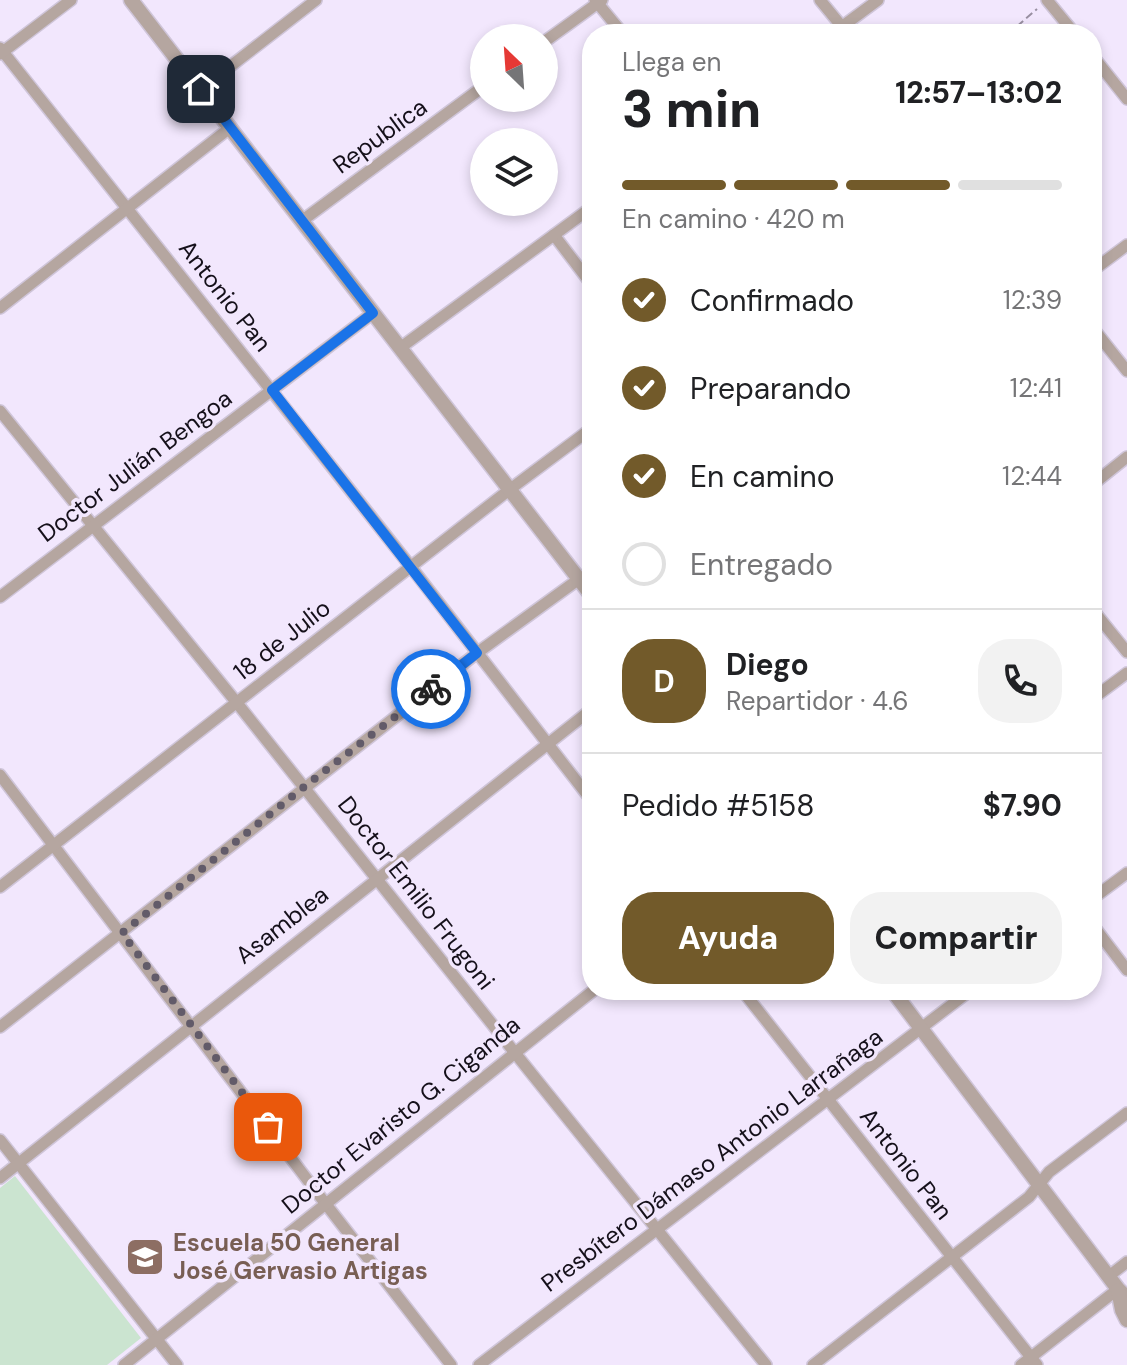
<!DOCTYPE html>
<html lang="es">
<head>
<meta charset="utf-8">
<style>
	:root { --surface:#fff; --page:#f2f2f2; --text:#202124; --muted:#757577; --line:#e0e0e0; --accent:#725a2a }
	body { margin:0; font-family:"DM Sans",sans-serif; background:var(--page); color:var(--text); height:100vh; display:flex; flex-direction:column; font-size:30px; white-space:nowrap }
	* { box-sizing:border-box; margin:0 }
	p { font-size:26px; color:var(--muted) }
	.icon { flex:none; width:44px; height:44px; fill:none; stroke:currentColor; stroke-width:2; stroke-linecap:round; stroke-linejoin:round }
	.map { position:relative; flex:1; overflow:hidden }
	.drawer { position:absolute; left:582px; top:24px; width:520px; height:976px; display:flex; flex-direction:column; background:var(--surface); border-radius:32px; box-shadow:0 4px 12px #0003 }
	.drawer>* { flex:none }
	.needle { width:52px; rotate:335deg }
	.buttons { position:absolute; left:470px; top:24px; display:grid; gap:16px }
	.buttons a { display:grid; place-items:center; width:88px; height:88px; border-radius:50%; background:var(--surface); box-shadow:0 4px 12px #0003; font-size:40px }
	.pin { position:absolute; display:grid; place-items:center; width:68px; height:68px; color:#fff; margin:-34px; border-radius:16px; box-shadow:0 4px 12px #0006 }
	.courier { position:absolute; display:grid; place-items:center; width:80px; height:80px; margin:-40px; border:6px solid #1a73e8; border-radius:50%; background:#fff; color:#222; box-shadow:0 2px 10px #0007 }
	.overview em { font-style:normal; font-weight:800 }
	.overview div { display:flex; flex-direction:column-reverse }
	.overview { display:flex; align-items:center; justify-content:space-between; height:136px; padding:0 40px }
	h1 { font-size:52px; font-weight:800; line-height:60px }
	.bar { display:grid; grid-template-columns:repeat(4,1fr); gap:12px 8px; align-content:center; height:96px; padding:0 40px }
	.bar i { height:10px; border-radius:6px; background:var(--line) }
	.bar .selected { background:var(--accent) }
	.bar p { grid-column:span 4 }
	.line { display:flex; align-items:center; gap:20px; padding:0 40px; border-top:2px solid var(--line) }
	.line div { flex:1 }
	.round { display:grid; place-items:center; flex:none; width:84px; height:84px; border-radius:32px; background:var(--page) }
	ol { padding:0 40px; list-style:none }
	li { display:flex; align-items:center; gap:24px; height:88px }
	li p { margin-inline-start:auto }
	li .icon { padding:8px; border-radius:50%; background:var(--accent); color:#fff; stroke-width:4 }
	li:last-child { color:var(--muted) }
	li i { width:44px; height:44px; border:4px solid var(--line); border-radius:50% }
	.action { display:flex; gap:16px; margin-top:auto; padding:16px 40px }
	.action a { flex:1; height:92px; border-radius:32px; background:var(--accent); color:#fff; font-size:32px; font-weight:800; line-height:92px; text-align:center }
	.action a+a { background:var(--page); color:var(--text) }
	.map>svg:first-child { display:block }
	.green { fill:#cbe4d0 }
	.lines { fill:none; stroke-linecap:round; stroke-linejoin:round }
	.minor-casing { stroke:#cfc5d9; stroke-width:14 }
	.tertiary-casing { stroke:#cfc5d9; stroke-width:17 }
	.path { stroke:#988fa1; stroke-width:2; stroke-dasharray:8 4; stroke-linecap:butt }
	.minor { stroke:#b5a6a0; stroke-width:11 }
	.tertiary { stroke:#b5a6a0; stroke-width:14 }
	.done { stroke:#625b69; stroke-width:8; stroke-dasharray:0 14.4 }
	.route { stroke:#1a73e8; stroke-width:10 }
	.labels { text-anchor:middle; stroke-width:7; stroke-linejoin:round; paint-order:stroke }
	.street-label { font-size:24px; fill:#15101a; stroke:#f2e7fd }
	.education-label { font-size:24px; font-weight:bold; fill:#785e54; stroke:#f2e7fd; text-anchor:start }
</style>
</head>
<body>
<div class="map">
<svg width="1127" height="1365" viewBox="0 0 1127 1365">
	<rect width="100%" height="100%" fill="#f2e7fd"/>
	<!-- green -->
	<polygon class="green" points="15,1176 141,1338 107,1365 0,1365 0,1188"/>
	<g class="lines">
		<defs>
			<g id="minor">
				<polyline points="595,0 623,34"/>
				<polyline points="820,0 848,34"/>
				<polyline points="1047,0 1075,34"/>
				<polyline points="832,34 878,0"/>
				<polyline points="544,42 602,0"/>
				<polyline points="0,48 411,567 592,801"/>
				<polyline points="0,54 71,0"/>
				<polyline points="1092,55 1127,99"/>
				<polyline points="201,89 316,0"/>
				<polyline points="303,220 484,86"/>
				<polyline points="554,235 592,285"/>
				<polyline points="1092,271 1127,245"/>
				<polyline points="0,308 231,127"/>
				<polyline points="1092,327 1127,371"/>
				<polyline points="400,348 592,207"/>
				<polyline points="0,411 237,703 515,1053 766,1365"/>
				<polyline points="1092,485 1127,457"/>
				<polyline points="0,597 373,313"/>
				<polyline points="1092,609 1127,652"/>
				<polyline points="1092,699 1127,673"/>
				<polyline points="0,775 325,1203 451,1365"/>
				<polyline points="0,887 509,490 592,428"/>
				<polyline points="1092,899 1127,873"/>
				<polyline points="1092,924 1127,970"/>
				<polyline points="742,990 1037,1365"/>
				<polyline points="0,1027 477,653 579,579"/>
				<polyline points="0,1140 177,1365"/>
				<polyline points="0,1178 592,709"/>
				<polyline points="1109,1276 1127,1262"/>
				<polyline points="124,1365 594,990"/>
				<polyline points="479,1365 971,990"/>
				<polyline points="813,1365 1029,1197 1049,1172 1127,1113"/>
				<polyline points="1021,1365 1118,1289"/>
			</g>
			<g id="tertiary">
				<polyline points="131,0 592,596"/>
				<polyline points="892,990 1118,1289 1127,1298"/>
				<polyline points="1118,1290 1122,1310 1127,1320"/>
			</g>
		</defs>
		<!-- minor casing -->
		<use href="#minor" class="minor-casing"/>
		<!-- tertiary casing -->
		<use href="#tertiary" class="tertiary-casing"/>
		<!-- path -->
		<polyline class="path" points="1008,34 1037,9"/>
		<!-- minor -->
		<use href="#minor" class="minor"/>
		<!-- tertiary -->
		<use href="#tertiary" class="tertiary"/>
	</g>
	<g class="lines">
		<!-- done -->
		<polyline class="done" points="268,1127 122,933 304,787 431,689"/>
		<!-- route -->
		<polyline class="route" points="201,89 373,313 272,390 477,653 431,689"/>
	</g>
	<!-- icons -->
	<defs>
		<symbol id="school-square" viewBox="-11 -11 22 22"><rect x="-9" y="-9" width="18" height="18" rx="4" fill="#8d6e63" stroke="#f2e7fd"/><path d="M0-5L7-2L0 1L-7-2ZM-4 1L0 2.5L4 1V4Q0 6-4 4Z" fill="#fff"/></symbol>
	</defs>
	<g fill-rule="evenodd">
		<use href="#school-square" x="123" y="1235" width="44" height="44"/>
	</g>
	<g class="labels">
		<!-- street labels -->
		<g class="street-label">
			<text transform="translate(380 136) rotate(-36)" y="8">Republica</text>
			<text transform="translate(225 296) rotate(52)" y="8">Antonio Pan</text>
			<text transform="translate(135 466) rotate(-37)" y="8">Doctor Julián Bengoa</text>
			<text transform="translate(282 640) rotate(-38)" y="8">18 de Julio</text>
			<text transform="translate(416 893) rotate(52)" y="8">Doctor Emilio Frugoni</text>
			<text transform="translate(282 925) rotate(-38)" y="8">Asamblea</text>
			<text transform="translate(401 1115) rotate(-39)" y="8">Doctor Evaristo G. Ciganda</text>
			<text transform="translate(712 1160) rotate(-37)" y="8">Presbítero Dámaso Antonio Larrañaga</text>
			<text transform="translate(906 1164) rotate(52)" y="8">Antonio Pan</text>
		</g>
		<!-- education labels -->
		<g class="education-label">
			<text x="173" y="1251">Escuela 50 General<tspan x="173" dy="28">José Gervasio Artigas</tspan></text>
		</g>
	</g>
</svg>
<div class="buttons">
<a><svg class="needle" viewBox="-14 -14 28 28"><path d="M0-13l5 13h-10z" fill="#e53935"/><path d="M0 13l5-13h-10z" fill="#757577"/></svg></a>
<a><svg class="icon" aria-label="layers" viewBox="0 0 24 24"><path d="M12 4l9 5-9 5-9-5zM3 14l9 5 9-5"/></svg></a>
</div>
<div class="pin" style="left:268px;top:1127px;background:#ea580c"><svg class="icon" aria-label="bag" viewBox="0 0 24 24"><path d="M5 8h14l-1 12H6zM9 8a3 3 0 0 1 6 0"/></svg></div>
<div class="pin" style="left:201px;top:89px;background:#1f2937"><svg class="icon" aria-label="home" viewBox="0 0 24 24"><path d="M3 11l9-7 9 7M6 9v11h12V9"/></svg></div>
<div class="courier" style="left:431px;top:689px"><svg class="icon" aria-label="bike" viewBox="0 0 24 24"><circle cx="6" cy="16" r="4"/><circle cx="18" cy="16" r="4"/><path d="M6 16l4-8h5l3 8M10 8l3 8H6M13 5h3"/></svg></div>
<section class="drawer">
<div class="overview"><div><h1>3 min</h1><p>Llega en</p></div><em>12:57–13:02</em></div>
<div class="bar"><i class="selected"></i><i class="selected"></i><i class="selected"></i><i></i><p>En camino · 420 m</p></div>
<ol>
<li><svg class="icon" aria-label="check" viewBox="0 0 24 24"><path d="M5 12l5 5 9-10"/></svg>Confirmado<p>12:39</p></li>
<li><svg class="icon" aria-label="check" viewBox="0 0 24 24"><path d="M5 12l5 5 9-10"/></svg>Preparando<p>12:41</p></li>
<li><svg class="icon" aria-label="check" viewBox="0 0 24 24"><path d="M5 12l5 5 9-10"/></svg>En camino<p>12:44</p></li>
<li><i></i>Entregado</li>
</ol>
<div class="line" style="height:144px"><b class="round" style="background:var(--accent);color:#fff">D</b><div><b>Diego</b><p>Repartidor · 4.6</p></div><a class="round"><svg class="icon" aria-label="phone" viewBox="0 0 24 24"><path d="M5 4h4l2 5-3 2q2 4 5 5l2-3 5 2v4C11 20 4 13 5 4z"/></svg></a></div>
<div class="line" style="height:104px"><div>Pedido #5158</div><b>$7.90</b></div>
<div class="action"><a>Ayuda</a><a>Compartir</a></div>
</section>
</div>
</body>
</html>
